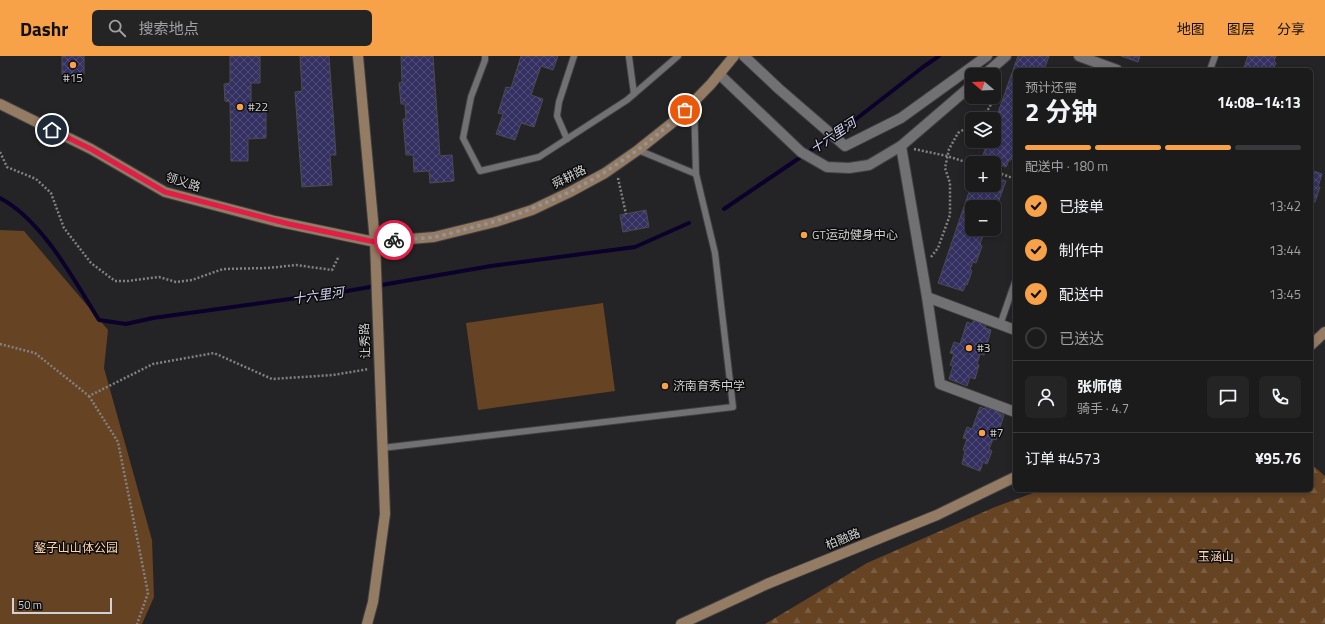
<!DOCTYPE html>
<html lang="zh">
<head>
<meta charset="utf-8">
<style>
	:root { --surface:#1b1b1c; --page:#242425; --text:#f1f3f6; --muted:#a0a1a3; --line:#39393b; --accent:#f7a149 }
	body { margin:0; font-family:"Titillium Web","Noto Sans SC",sans-serif; background:var(--page); color:var(--text); height:100vh; display:flex; flex-direction:column; font-size:15px; white-space:nowrap }
	* { box-sizing:border-box; margin:0 }
	p { font-size:13px; color:var(--muted) }
	.icon { flex:none; width:22px; height:22px; fill:none; stroke:currentColor; stroke-width:2; stroke-linecap:round; stroke-linejoin:round }
	.map { position:relative; flex:1; overflow:hidden }
	.side { position:absolute; left:1013px; top:12px; width:300px; height:424px; display:flex; flex-direction:column; background:var(--surface); border-radius:6px; box-shadow:0 2px 6px #0003,0 0 0 1px var(--line) }
	.side>* { flex:none }
	.needle { width:26px; rotate:289deg }
	.fabs { position:absolute; left:965px; top:12px; display:grid; gap:8px }
	.fabs a { display:grid; place-items:center; width:36px; height:36px; border-radius:6px; background:var(--surface); box-shadow:0 2px 6px #0003,0 0 0 1px var(--line); font-size:20px }
	.scale { position:absolute; left:12px; bottom:10px; width:100px; box-sizing:border-box; padding-left:4px; border:2px solid #d1d1d2; border-top:0; font-size:11px; line-height:14px; white-space:nowrap; color:#d1d1d2; -webkit-text-stroke:3px #0d0d0e; paint-order:stroke }
	.pin { position:absolute; display:grid; place-items:center; width:34px; height:34px; color:#fff; margin:-17px; border:2px solid #fff; border-radius:50%; box-shadow:0 1px 4px #0007 }
	.courier { position:absolute; display:grid; place-items:center; width:40px; height:40px; margin:-20px; border:3px solid #e11d48; border-radius:50%; background:#fff; color:#222; box-shadow:0 1px 5px #0007 }
	.summary em { font-style:normal; font-weight:700 }
	.summary div { display:flex; flex-direction:column-reverse }
	.summary { display:flex; align-items:center; justify-content:space-between; height:68px; padding:0 12px }
	h1 { font-size:26px; font-weight:700; line-height:30px }
	.bar { display:grid; grid-template-columns:repeat(4,1fr); gap:6px 4px; align-content:center; height:48px; padding:0 12px }
	.bar i { height:5px; border-radius:3px; background:var(--line) }
	.bar .current { background:var(--accent) }
	.bar p { grid-column:span 4 }
	.line { display:flex; align-items:center; gap:10px; padding:0 12px; border-top:1px solid var(--line) }
	.line div { flex:1 }
	.round { display:grid; place-items:center; flex:none; width:42px; height:42px; border-radius:6px; background:var(--page) }
	ol { padding:0 12px; list-style:none }
	li { display:flex; align-items:center; gap:12px; height:44px }
	li p { margin-inline-start:auto }
	li .icon { padding:4px; border-radius:50%; background:var(--accent); color:#111; stroke-width:4 }
	li:last-child { color:var(--muted) }
	li i { width:22px; height:22px; border:2px solid var(--line); border-radius:50% }
	header { display:flex; align-items:center; gap:24px; box-sizing:border-box; height:56px; padding:0 20px; background:var(--accent); color:#111 }
	header strong { font-size:19px }
	nav { display:flex; gap:22px; margin-inline-start:auto; font-size:14px }
	.search { width:280px; height:36px; background:var(--page); display:flex; align-items:center; gap:10px; box-sizing:border-box; padding:0 14px; border-radius:6px; color:var(--muted); font-size:15px }
	.map>svg:first-child { display:block }
	.forest { fill:url(#forest-firs) }
	.green { fill:#664323 }
	.lines { fill:none; stroke-linecap:round; stroke-linejoin:round }
	.stream { stroke:#0b012b; stroke-width:4 }
	.building { fill:url(#building-cross-hatch); stroke:#4c4c4f }
	.lane-casing { stroke:#404042; stroke-width:8 }
	.street-casing { stroke:#404042; stroke-width:12 }
	.secondary-casing { stroke:#404042; stroke-width:12 }
	.path { stroke:#828283; stroke-width:2.5; stroke-dasharray:2 2; stroke-linecap:butt }
	.lane { stroke:#717174; stroke-width:6 }
	.street { stroke:#717174; stroke-width:10 }
	.secondary { stroke:#947b63; stroke-width:10 }
	.done { stroke:#949496; stroke-width:4; stroke-dasharray:0 7.2 }
	.route { stroke:#e11d48; stroke-width:5 }
	.poi-dot { fill:#f7a149; stroke:#0d0d0e; stroke-width:1.5 }
	.labels { text-anchor:middle; stroke-width:3; stroke-linejoin:round; paint-order:stroke }
	.poi-label { font-size:12px; fill:#d1d1d2; stroke:#0d0d0e; text-anchor:start }
	.street-label { font-size:12px; fill:#d1d1d2; stroke:#0d0d0e }
	.park-label { font-size:12px; fill:#ffd5b0; stroke:#0d0d0e }
	.water-label { font-size:13px; font-style:italic; fill:#d5d5f6; stroke:#0d0d0e }
</style>
</head>
<body>
<header>
<strong>Dashr</strong>
<div class="search"><svg class="icon" aria-label="search" viewBox="0 0 24 24"><circle cx="10" cy="10" r="6"/><path d="M15 15l6 6"/></svg>搜索地点</div>
<nav><a>地图</a><a>图层</a><a>分享</a></nav>
</header>
<div class="map">
<svg width="1325" height="568" viewBox="0 0 1325 568">
	<defs>
		<pattern id="forest-firs" width="22" height="20" patternUnits="userSpaceOnUse"><rect width="22" height="20" fill="#664323"/><path d="M5 1l3.5 6h-7zM16 11l3.5 6h-7z" fill="#7b5d42"/></pattern>
		<pattern id="building-cross-hatch" width="8" height="8" patternUnits="userSpaceOnUse"><rect width="8" height="8" fill="#343061"/><path d="M0 0l8 8M0 8l8-8" fill="none" stroke="#504d77"/></pattern>
	</defs>
	<rect width="100%" height="100%" fill="#242426"/>
	<!-- forest -->
	<polygon class="forest" points="1311,408 1325,420 1325,568 765,568 867,507 995,451 1041,434 1311,434"/>
	<!-- green -->
	<g class="green">
		<polygon points="0,174 24,175 108,274 104,312 152,484 154,541 142,568 0,568"/>
		<polygon points="603,247 615,335 478,354 466,267"/>
	</g>
	<g class="lines">
		<!-- stream -->
		<g class="stream">
			<path d="M0 142C43 165 74 224 99 264L126 268 153 262 347 235 491 210 635 191 689 167"/>
			<polyline points="724,153 851,67 923,11 939,0"/>
		</g>
	</g>
	<!-- building -->
	<g class="building">
		<rect x="62" y="0" width="22" height="18"/>
		<polygon points="230,0 260,0 260,27 251,27 251,55 266,55 266,82 248,83 248,105 231,105 230,46 225,45 224,28 230,27"/>
		<polygon points="300,0 329,0 336,99 330,99 332,129 302,131 295,36 302,35"/>
		<polygon points="401,0 433,0 440,100 452,99 454,125 430,127 429,115 414,116 413,99 406,99 403,63 406,63 405,48 401,48 399,27 402,26"/>
		<polygon points="521,0 558,0 553,14 541,10 531,39 543,43 534,71 521,67 515,84 496,78 503,58 498,57 506,31 511,32"/>
		<polygon points="1018,0 1049,0 1044,14 1015,14 1015,91 1011,104 1009,104 1006,111 982,102 988,85 994,85 994,68"/>
		<polygon points="1121,0 1140,0 1138,6"/>
		<polygon points="1248,0 1276,0 1274,5 1276,7 1273,14 1243,14"/>
		<polygon points="1311,114 1322,118 1318,131 1320,131 1315,146 1311,145"/>
		<polygon points="994,121 1006,125 995,155 994,151 972,151 972,173 987,173 987,175 985,174 980,188 982,190 976,207 973,206 970,213 972,215 967,229 966,228 963,235 938,227 972,127 972,129 994,129"/>
		<polygon points="646,154 649,171 623,176 620,159"/>
		<polygon points="974,264 986,268 985,272 991,274 984,299 980,298 977,308 979,309 975,323 970,321 967,330 949,323 953,310 950,309 954,298 950,297 954,286 960,288 967,266 972,268"/>
		<polygon points="986,349 999,353 998,357 1004,359 996,384 993,383 989,393 992,395 987,408 983,406 980,415 962,408 965,395 963,394 967,383 963,382 967,371 972,373 980,351 985,353"/>
	</g>
	<g class="lines">
		<defs>
			<g id="lane">
				<polyline points="485,0 485,4 471,41 463,82 480,115 539,101 627,44 678,0"/>
				<polyline points="629,1 634,38"/>
				<polyline points="1210,14 1215,0"/>
				<polyline points="694,45 696,118"/>
				<polyline points="567,83 557,60 559,46 574,0"/>
				<polyline points="1000,269 1015,226"/>
				<polyline points="382,392 733,351 715,197 696,118 638,94"/>
			</g>
			<g id="street">
				<polyline points="744,0 779,33 845,90 901,62 987,0"/>
				<polyline points="1079,0 1117,14"/>
				<polyline points="719,18 801,96 827,111 849,112 869,109 901,90 927,241 1015,274"/>
				<polyline points="984,19 1006,0"/>
				<polyline points="901,90 972,29"/>
				<polyline points="927,241 940,328 1015,356"/>
			</g>
			<g id="secondary">
				<polyline points="358,0 375,186 385,458 373,546 367,568"/>
				<polyline points="0,48 91,93 165,136 275,165 375,186 434,181 495,166 532,154 570,136 605,117 638,94 677,63 711,28 734,0"/>
				<polyline points="1311,289 1325,276"/>
				<polyline points="681,568 767,528 937,459 1015,421"/>
			</g>
		</defs>
		<!-- lane casing -->
		<use href="#lane" class="lane-casing"/>
		<!-- street casing -->
		<use href="#street" class="street-casing"/>
		<!-- secondary casing -->
		<use href="#secondary" class="secondary-casing"/>
		<!-- path -->
		<g class="path">
			<polyline points="994,36 998,23"/>
			<polyline points="980,63 990,51 992,41"/>
			<polyline points="914,93 947,100 972,108"/>
			<polyline points="0,96 7,111 36,123 51,137 64,172 91,207 115,225 128,225 159,221 176,226 192,224 223,213 268,212 296,209 332,214 339,200"/>
			<polyline points="994,115 1015,123"/>
			<polyline points="618,122 626,158"/>
			<polyline points="931,201 938,192 950,159 950,127 945,112 949,93 958,77 963,74 972,72"/>
			<polyline points="0,288 35,297 89,340 153,308 214,297 272,323 333,319 369,313"/>
			<polyline points="89,340 118,386 129,441 148,537 137,568"/>
		</g>
		<!-- lane -->
		<use href="#lane" class="lane"/>
		<!-- street -->
		<use href="#street" class="street"/>
		<!-- secondary -->
		<use href="#secondary" class="secondary"/>
	</g>
	<g class="lines">
		<!-- done -->
		<path class="done" d="M394 184C407 183 421 183 434 181 445 179 456 176 466 173 535 157 598 126 653 82 664 73 675 64 685 54"/>
		<!-- route -->
		<polyline class="route" points="52,74 91,93 165,136 289,168 375,186 394,184"/>
	</g>
	<!-- markers -->
	<g class="poi-dot">
		<circle cx="73" cy="9" r="4"/>
		<circle cx="240" cy="51" r="4"/>
		<circle cx="804" cy="179" r="4"/>
		<circle cx="969" cy="292" r="4"/>
		<circle cx="665" cy="330" r="4"/>
		<circle cx="982" cy="377" r="4"/>
	</g>
	<g class="labels">
		<!-- poi labels -->
		<g class="poi-label">
			<text x="73" y="26" text-anchor="middle">#15</text>
			<text x="248" y="55">#22</text>
			<text x="812" y="183">GT运动健身中心</text>
			<text x="977" y="296">#3</text>
			<text x="673" y="334">济南育秀中学</text>
			<text x="990" y="381">#7</text>
		</g>
		<!-- street labels -->
		<g class="street-label">
			<text transform="translate(569 121) rotate(-27)" y="4">舜耕路</text>
			<text transform="translate(183 126) rotate(18)" y="4">领义路</text>
			<text transform="translate(365 285) rotate(-92)" y="4">让秀路</text>
			<text transform="translate(843 483) rotate(-22)" y="4">柏融路</text>
		</g>
		<!-- park labels -->
		<g class="park-label">
			<text x="76" y="496">鏊子山山体公园</text>
			<text x="1216" y="505">玉涵山</text>
		</g>
		<!-- water labels -->
		<g class="water-label">
			<text transform="translate(833 79) rotate(-34)" y="5">十六里河</text>
			<text transform="translate(318 239) rotate(-8)" y="5">十六里河</text>
		</g>
	</g>
</svg>
<div class="fabs">
<a><svg class="needle" viewBox="-14 -14 28 28"><path d="M0-13l5 13h-10z" fill="#e53935"/><path d="M0 13l5-13h-10z" fill="#a0a1a3"/></svg></a>
<a><svg class="icon" aria-label="layers" viewBox="0 0 24 24"><path d="M12 4l9 5-9 5-9-5zM3 14l9 5 9-5"/></svg></a>
<a>+</a>
<a>−</a>
</div>
<div class="scale">50 m</div>
<div class="pin" style="left:685px;top:54px;background:#ea580c"><svg class="icon" aria-label="bag" viewBox="0 0 24 24"><path d="M5 8h14l-1 12H6zM9 8a3 3 0 0 1 6 0"/></svg></div>
<div class="pin" style="left:52px;top:74px;background:#1f2937"><svg class="icon" aria-label="home" viewBox="0 0 24 24"><path d="M3 11l9-7 9 7M6 9v11h12V9"/></svg></div>
<div class="courier" style="left:394px;top:184px"><svg class="icon" aria-label="bike" viewBox="0 0 24 24"><circle cx="6" cy="16" r="4"/><circle cx="18" cy="16" r="4"/><path d="M6 16l4-8h5l3 8M10 8l3 8H6M13 5h3"/></svg></div>
<section class="side">
<div class="summary"><div><h1>2 分钟</h1><p>预计还需</p></div><em>14:08–14:13</em></div>
<div class="bar"><i class="current"></i><i class="current"></i><i class="current"></i><i></i><p>配送中 · 180 m</p></div>
<ol>
<li><svg class="icon" aria-label="check" viewBox="0 0 24 24"><path d="M5 12l5 5 9-10"/></svg>已接单<p>13:42</p></li>
<li><svg class="icon" aria-label="check" viewBox="0 0 24 24"><path d="M5 12l5 5 9-10"/></svg>制作中<p>13:44</p></li>
<li><svg class="icon" aria-label="check" viewBox="0 0 24 24"><path d="M5 12l5 5 9-10"/></svg>配送中<p>13:45</p></li>
<li><i></i>已送达</li>
</ol>
<div class="line" style="height:72px"><a class="round"><svg class="icon" aria-label="person" viewBox="0 0 24 24"><circle cx="12" cy="8" r="4"/><path d="M4 21q1-7 8-7t8 7"/></svg></a><div><b>张师傅</b><p>骑手 · 4.7</p></div><a class="round"><svg class="icon" aria-label="chat" viewBox="0 0 24 24"><path d="M4 5h16v11H9l-5 4z"/></svg></a><a class="round"><svg class="icon" aria-label="phone" viewBox="0 0 24 24"><path d="M5 4h4l2 5-3 2q2 4 5 5l2-3 5 2v4C11 20 4 13 5 4z"/></svg></a></div>
<div class="line" style="height:52px"><div>订单 #4573</div><b>¥95.76</b></div>
</section>
</div>
</body>
</html>
